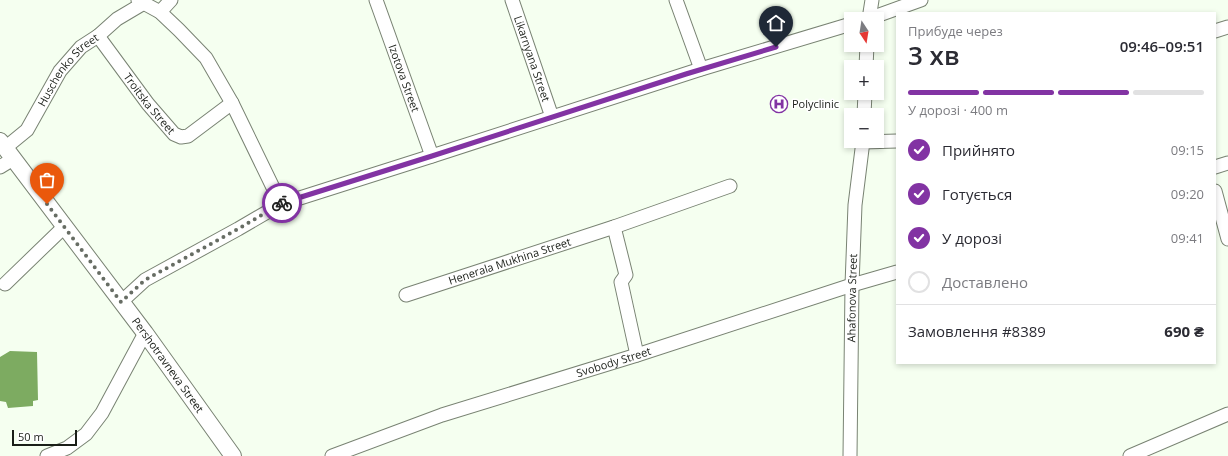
<!DOCTYPE html>
<html lang="uk">
<head>
<meta charset="utf-8">
<style>
	:root { --surface:#fff; --page:#f2f2f3; --text:#2b2b33; --muted:#7c7c81; --line:#e1e1e2; --accent:#8233a3 }
	body { margin:0; font-family:"Open Sans",sans-serif; background:var(--page); color:var(--text); height:100vh; display:flex; flex-direction:column; font-size:15px; white-space:nowrap }
	* { box-sizing:border-box; margin:0 }
	p { font-size:13px; color:var(--muted) }
	.icon { flex:none; width:22px; height:22px; fill:none; stroke:currentColor; stroke-width:2; stroke-linecap:round; stroke-linejoin:round }
	.map { position:relative; flex:1; overflow:hidden }
	.drawer { position:absolute; left:896px; top:12px; width:320px; height:352px; display:flex; flex-direction:column; background:var(--surface); border-radius:0px; box-shadow:0 2px 6px #0003 }
	.drawer>* { flex:none }
	.needle { width:26px; rotate:168deg }
	.fabs { position:absolute; left:844px; top:12px; display:grid; gap:8px }
	.fabs a { display:grid; place-items:center; width:40px; height:40px; border-radius:0px; background:var(--surface); box-shadow:0 2px 6px #0003; font-size:20px }
	.scale { position:absolute; left:12px; bottom:10px; width:65px; box-sizing:border-box; padding-left:4px; border:2px solid #1a1e18; border-top:0; font-size:11px; line-height:14px; white-space:nowrap; color:#1a1e18; -webkit-text-stroke:3px #fff; paint-order:stroke }
	.pin { position:absolute; display:grid; place-items:center; width:34px; height:34px; color:#fff; margin:-41px -17px; border-radius:50% 50% 50% 0; rotate:-45deg; box-shadow:0 0 4px #0007 }
	.pin .icon { rotate:45deg }
	.courier { position:absolute; display:grid; place-items:center; width:40px; height:40px; margin:-20px; border:3px solid #8233a3; border-radius:50%; background:#fff; color:#222; box-shadow:0 1px 5px #0007 }
	.overview em { font-style:normal; font-weight:600 }
	.overview div { display:flex; flex-direction:column-reverse }
	.overview { display:flex; align-items:center; justify-content:space-between; height:68px; padding:0 12px }
	h1 { font-size:26px; font-weight:600; line-height:30px }
	.bar { display:grid; grid-template-columns:repeat(4,1fr); gap:6px 4px; align-content:center; height:48px; padding:0 12px }
	.bar i { height:5px; border-radius:3px; background:var(--line) }
	.bar .on { background:var(--accent) }
	.bar p { grid-column:span 4 }
	.line { display:flex; align-items:center; gap:10px; padding:0 12px; border-top:1px solid var(--line) }
	.line div { flex:1 }
	ol { padding:0 12px; list-style:none }
	li { display:flex; align-items:center; gap:12px; height:44px }
	li p { margin-inline-start:auto }
	li .icon { padding:4px; border-radius:50%; background:var(--accent); color:#fff; stroke-width:4 }
	li:last-child { color:var(--muted) }
	li i { width:22px; height:22px; border:2px solid var(--line); border-radius:50% }
	.map>svg:first-child { display:block }
	.water { fill:#7dab61 }
	.lines { fill:none; stroke-linecap:round; stroke-linejoin:round }
	.minor-casing { stroke:#798373; stroke-width:15 }
	.major-casing { stroke:#798373; stroke-width:18 }
	.minor { stroke:#fff; stroke-width:13 }
	.major { stroke:#fff; stroke-width:16 }
	.done { stroke:#676d64; stroke-width:4; stroke-dasharray:0 7.2 }
	.route { stroke:#8233a3; stroke-width:5 }
	.labels { text-anchor:middle; stroke-width:3; stroke-linejoin:round; paint-order:stroke }
	.street-label { font-size:11px; fill:#1a1e18; stroke:#fff }
	.poi-label { font-size:11px; fill:#1a1e18; stroke:#fff; text-anchor:start }
</style>
</head>
<body>
<div class="map">
<svg width="1228" height="456" viewBox="0 0 1228 456">
	<rect width="100%" height="100%" fill="#f5fff0"/>
	<!-- water -->
	<polygon class="water" points="10,351 37,352 38,400 33,401 33,406 8,408 6,402 0,401 0,357"/>
	<g class="lines">
		<defs>
			<g id="minor">
				<polyline points="138,0 160,12 179,30 206,58 232,103 281,204"/>
				<path id="s1" d="M376 0 432 156"/>
				<path id="s2" d="M512 0 552 117"/>
				<polyline points="676,0 701,69"/>
				<polyline points="160,12 171,0"/>
				<polyline points="868,19 921,0"/>
				<polyline points="869,19 872,0"/>
				<polyline points="1215,31 1228,27"/>
				<path id="s3" d="M98 36 148 104 174 134 181 137 188 136 232 103"/>
				<polyline points="866,67 867,45"/>
				<polyline points="864,115 865,93"/>
				<polyline points="863,142 897,141"/>
				<path id="s4" d="M5 148 27 130 60 71 81 47 98 36 117 19 144 3"/>
				<polyline points="0,167 13,159"/>
				<polyline points="1215,167 1228,163"/>
				<polyline points="1215,191 1228,239"/>
				<polyline points="614,227 626,275 621,282 637,355"/>
				<polyline points="5,284 64,227"/>
				<path id="s5" d="M406 295 614 227 730 186"/>
				<polyline points="121,302 145,280 238,229 281,204 432,156 701,69 851,24"/>
				<polyline points="47,456 67,448 86,434 102,413 145,333"/>
				<path id="s6" d="M332 456 442 415 637 355 852 285 897 272"/>
				<path id="s7" d="M850 456 852 285 855 205 863 141"/>
				<polyline points="1130,456 1228,414"/>
			</g>
			<g id="major">
				<path id="s8" d="M0 141 145 333 233 456"/>
			</g>
		</defs>
		<!-- minor casing -->
		<use href="#minor" class="minor-casing"/>
		<!-- major casing -->
		<use href="#major" class="major-casing"/>
		<!-- minor -->
		<use href="#minor" class="minor"/>
		<!-- major -->
		<use href="#major" class="major"/>
	</g>
	<g class="lines">
		<!-- done -->
		<polyline class="done" points="47,204 121,302 145,280 238,229 282,203"/>
		<!-- route -->
		<polyline class="route" points="282,203 432,156 686,74 776,47"/>
	</g>
	<!-- icons -->
	<defs>
		<symbol id="hospital-ring" viewBox="-11 -11 22 22"><circle r="9.5" fill="#fff" stroke="#8233a3" stroke-width="1.5"/><path d="M-5-5h3v3.5h4V-5h3V5h-3V1.5h-4V5h-3Z" fill="#8233a3"/></symbol>
	</defs>
	<g fill-rule="evenodd">
		<use href="#hospital-ring" x="769" y="94" width="20" height="20"/>
	</g>
	<g class="labels">
		<!-- street labels -->
		<g class="street-label">
			<text dy="4" stroke="none"><textPath href="#s2" startOffset="62">Likarnyana Street</textPath></text>
			<text dy="4" stroke="none"><textPath href="#s4" startOffset="102">Huschenko Street</textPath></text>
			<text dy="4" stroke="none"><textPath href="#s1" startOffset="83">Izotova Street</textPath></text>
			<text dy="4" stroke="none"><textPath href="#s3" startOffset="85">Troitska Street</textPath></text>
			<text dy="4" stroke="none"><textPath href="#s5" startOffset="109">Henerala Mukhina Street</textPath></text>
			<text dy="4" stroke="none"><textPath href="#s7" startOffset="158">Ahafonova Street</textPath></text>
			<text dy="4" stroke="none"><textPath href="#s6" startOffset="297">Svobody Street</textPath></text>
			<text dy="4" stroke="none"><textPath href="#s8" startOffset="280">Pershotravneva Street</textPath></text>
		</g>
		<!-- poi labels -->
		<g class="poi-label">
			<text x="792" y="108">Polyclinic</text>
		</g>
	</g>
</svg>
<div class="fabs">
<a><svg class="needle" viewBox="-14 -14 28 28"><path d="M0-13l5 13h-10z" fill="#e53935"/><path d="M0 13l5-13h-10z" fill="#7c7c81"/></svg></a>
<a>+</a>
<a>−</a>
</div>
<div class="scale">50 m</div>
<div class="pin" style="left:47px;top:204px;background:#ea580c"><svg class="icon" aria-label="bag" viewBox="0 0 24 24"><path d="M5 8h14l-1 12H6zM9 8a3 3 0 0 1 6 0"/></svg></div>
<div class="pin" style="left:776px;top:47px;background:#1f2937"><svg class="icon" aria-label="home" viewBox="0 0 24 24"><path d="M3 11l9-7 9 7M6 9v11h12V9"/></svg></div>
<div class="courier" style="left:282px;top:203px"><svg class="icon" aria-label="bike" viewBox="0 0 24 24"><circle cx="6" cy="16" r="4"/><circle cx="18" cy="16" r="4"/><path d="M6 16l4-8h5l3 8M10 8l3 8H6M13 5h3"/></svg></div>
<section class="drawer">
<div class="overview"><div><h1>3 хв</h1><p>Прибуде через</p></div><em>09:46–09:51</em></div>
<div class="bar"><i class="on"></i><i class="on"></i><i class="on"></i><i></i><p>У дорозі · 400 m</p></div>
<ol>
<li><svg class="icon" aria-label="check" viewBox="0 0 24 24"><path d="M5 12l5 5 9-10"/></svg>Прийнято<p>09:15</p></li>
<li><svg class="icon" aria-label="check" viewBox="0 0 24 24"><path d="M5 12l5 5 9-10"/></svg>Готується<p>09:20</p></li>
<li><svg class="icon" aria-label="check" viewBox="0 0 24 24"><path d="M5 12l5 5 9-10"/></svg>У дорозі<p>09:41</p></li>
<li><i></i>Доставлено</li>
</ol>
<div class="line" style="height:52px"><div>Замовлення #8389</div><b>690 ₴</b></div>
</section>
</div>
</body>
</html>
